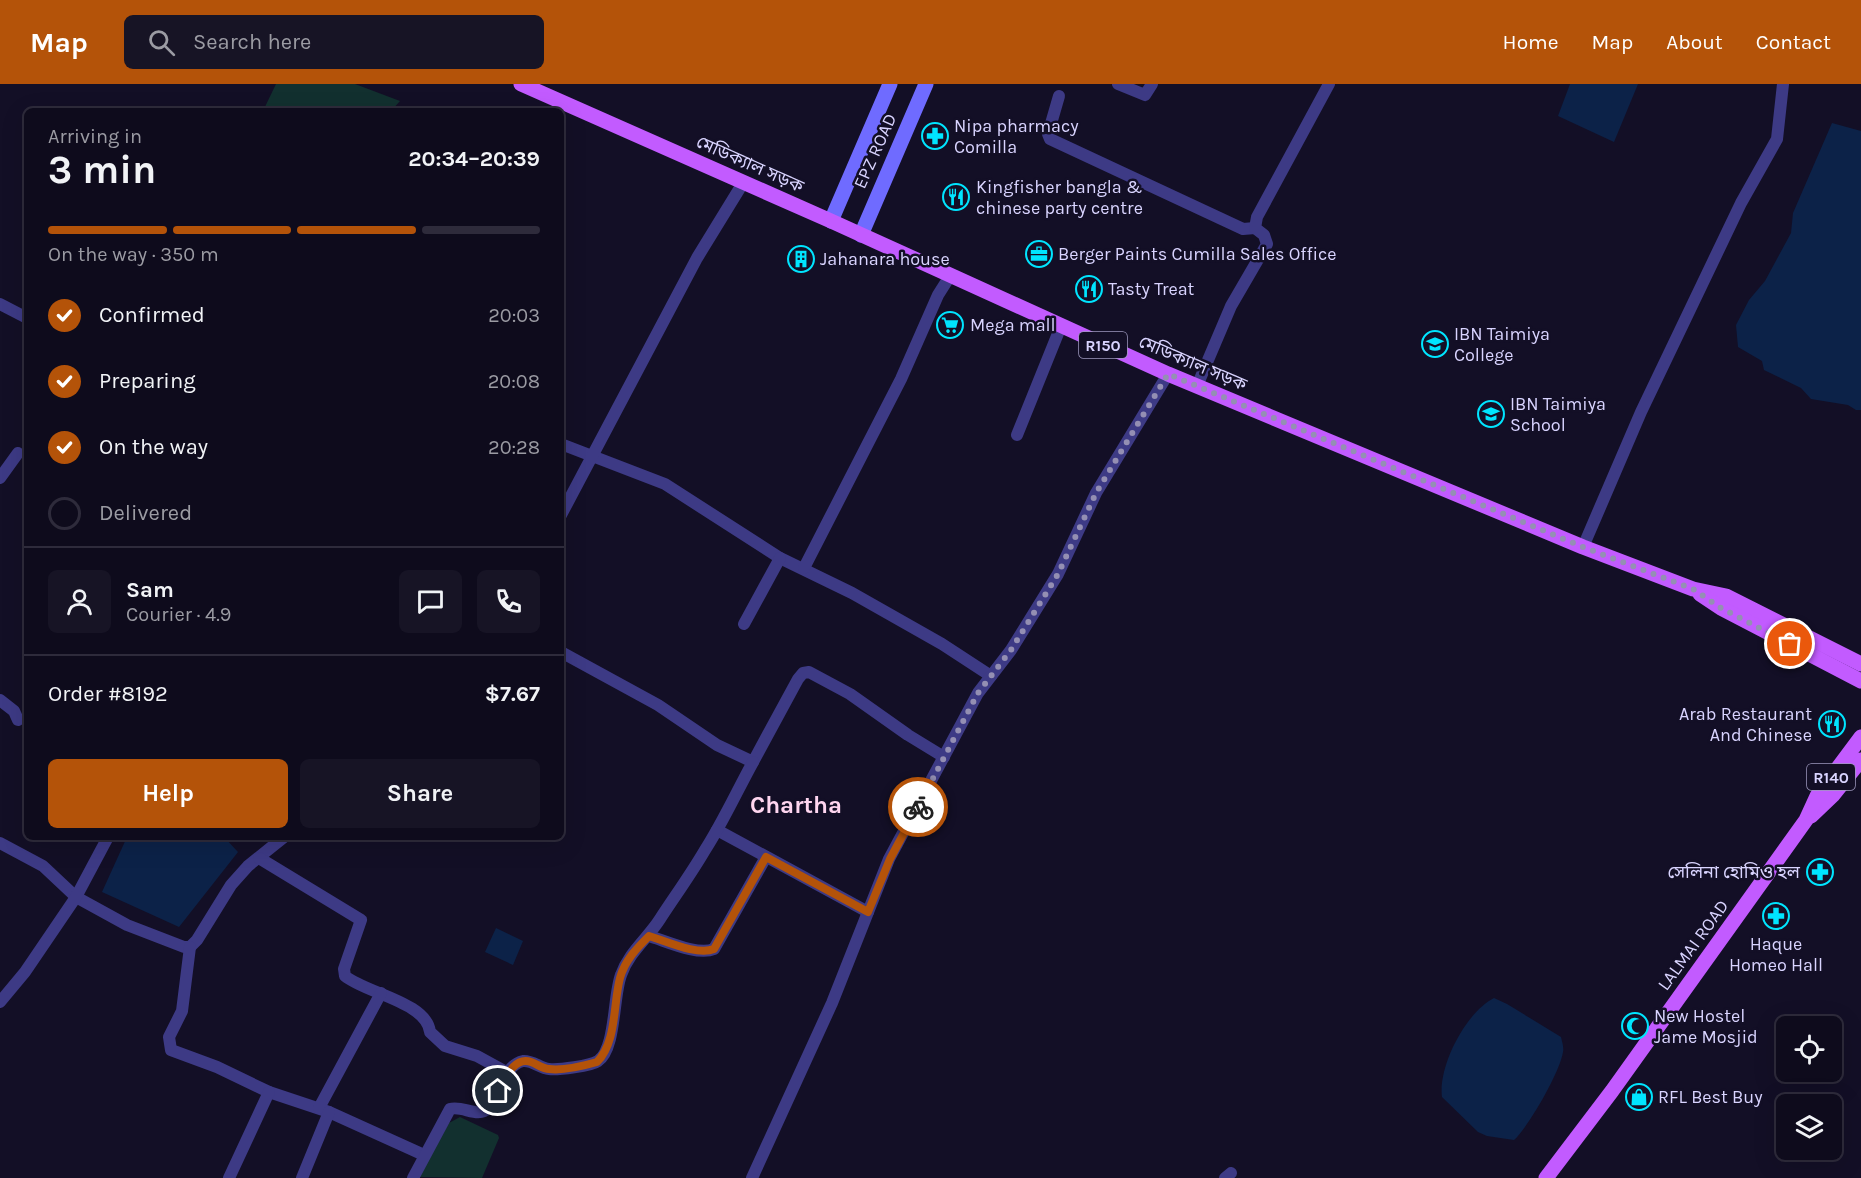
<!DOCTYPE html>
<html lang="en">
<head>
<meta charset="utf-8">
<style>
	:root { --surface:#0e0b1c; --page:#171425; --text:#f1f3f6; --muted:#9b9ba3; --line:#2e2b3b; --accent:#b45309 }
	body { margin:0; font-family:Karla,"Noto Sans Bengali",sans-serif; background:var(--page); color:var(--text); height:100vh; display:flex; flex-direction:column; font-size:22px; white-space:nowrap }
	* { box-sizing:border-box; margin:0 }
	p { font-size:20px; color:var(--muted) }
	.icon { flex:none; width:33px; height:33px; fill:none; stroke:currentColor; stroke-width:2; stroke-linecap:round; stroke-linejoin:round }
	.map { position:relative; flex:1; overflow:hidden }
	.drawer { position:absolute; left:24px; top:24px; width:540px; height:732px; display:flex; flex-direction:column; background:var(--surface); border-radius:9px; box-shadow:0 6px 24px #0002,0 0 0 2px var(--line) }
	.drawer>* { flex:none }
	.tools { position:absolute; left:1776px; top:932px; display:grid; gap:12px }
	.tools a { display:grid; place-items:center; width:66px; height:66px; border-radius:9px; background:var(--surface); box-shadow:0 6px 24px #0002,0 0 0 2px var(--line); font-size:30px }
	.pin { position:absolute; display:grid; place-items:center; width:51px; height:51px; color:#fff; margin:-26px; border:3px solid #fff; border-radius:50%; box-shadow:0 2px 6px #0007 }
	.courier { position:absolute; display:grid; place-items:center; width:60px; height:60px; margin:-30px; border:4px solid #b45309; border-radius:50%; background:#fff; color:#222; box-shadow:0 2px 8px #0007 }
	.summary em { font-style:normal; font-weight:700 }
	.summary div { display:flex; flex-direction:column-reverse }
	.summary { display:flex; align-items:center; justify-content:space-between; height:102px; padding:0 24px }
	h1 { font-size:39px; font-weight:700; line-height:45px }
	.bar { display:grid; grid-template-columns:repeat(4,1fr); gap:9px 6px; align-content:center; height:72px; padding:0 24px }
	.bar i { height:8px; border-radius:4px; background:var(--line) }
	.bar .active { background:var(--accent) }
	.bar p { grid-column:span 4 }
	.line { display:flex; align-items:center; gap:15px; padding:0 24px; border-top:2px solid var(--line) }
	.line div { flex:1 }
	.round { display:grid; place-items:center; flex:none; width:63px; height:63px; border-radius:9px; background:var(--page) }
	ol { padding:0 24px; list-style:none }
	li { display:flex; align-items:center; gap:18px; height:66px }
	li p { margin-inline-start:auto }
	li .icon { padding:6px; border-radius:50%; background:var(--accent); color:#fff; stroke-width:4 }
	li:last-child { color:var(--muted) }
	li i { width:33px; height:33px; border:3px solid var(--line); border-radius:50% }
	.button { display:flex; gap:12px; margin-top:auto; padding:12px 24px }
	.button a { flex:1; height:69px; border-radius:9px; background:var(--accent); color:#fff; font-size:24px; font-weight:700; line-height:69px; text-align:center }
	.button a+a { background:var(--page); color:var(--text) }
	header { display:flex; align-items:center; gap:36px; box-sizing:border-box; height:84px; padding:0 30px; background:var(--accent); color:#fff }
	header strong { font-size:28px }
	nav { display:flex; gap:33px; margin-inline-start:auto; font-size:21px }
	.search { width:420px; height:54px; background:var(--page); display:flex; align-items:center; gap:15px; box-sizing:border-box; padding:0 21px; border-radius:9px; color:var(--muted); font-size:22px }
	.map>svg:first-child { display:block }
	.green { fill:#12302f }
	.water { fill:#0c2248 }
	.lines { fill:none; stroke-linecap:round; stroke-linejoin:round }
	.street { stroke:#3d3a85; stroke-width:12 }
	.secondary { stroke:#6f6bff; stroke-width:15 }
	.primary { stroke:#c25bff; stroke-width:15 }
	.done { stroke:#948fb3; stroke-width:6; stroke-dasharray:0 10.8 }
	.route { stroke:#b45309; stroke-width:8 }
	.labels { text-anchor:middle; stroke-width:5; stroke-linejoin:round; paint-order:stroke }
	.shield { fill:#130f26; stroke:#9e99be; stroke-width:1.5 }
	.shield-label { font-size:16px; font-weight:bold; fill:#d9d4ff }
	.poi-label { font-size:18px; fill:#d9d4ff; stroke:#130f26; text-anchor:start }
	.street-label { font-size:18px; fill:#d9d4ff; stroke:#130f26 }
	.district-label { font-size:24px; font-weight:bold; fill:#ffd6f0; stroke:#130f26 }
</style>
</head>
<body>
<header>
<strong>Map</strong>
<div class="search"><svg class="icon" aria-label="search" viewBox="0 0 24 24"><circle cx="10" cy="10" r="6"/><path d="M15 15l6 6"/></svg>Search here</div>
<nav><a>Home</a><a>Map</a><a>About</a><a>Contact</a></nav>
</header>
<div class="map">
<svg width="1861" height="1094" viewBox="0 0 1861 1094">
	<rect width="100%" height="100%" fill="#130f26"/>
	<!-- green -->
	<g class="green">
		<polygon points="276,0 355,0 400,17 391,27 263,27"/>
		<polygon points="460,1033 498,1051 499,1054 482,1094 419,1093 449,1039"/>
	</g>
	<!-- water -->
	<g class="water">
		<polygon points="1570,0 1638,0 1614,58 1558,32"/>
		<polygon points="1832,39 1861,47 1861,326 1856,326 1848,321 1811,315 1801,304 1764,286 1762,277 1738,263 1736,241 1749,216 1765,197 1791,149 1793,129"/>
		<polygon points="127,753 224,753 238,768 179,843 102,808"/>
		<polygon points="496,844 523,857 513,881 485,868"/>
		<path d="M1494 914 1507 920 1561 953C1562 958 1564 963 1563 968 1560 988 1529 1042 1514 1056L1487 1052 1478 1048 1442 1013C1438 982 1466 928 1494 914Z"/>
	</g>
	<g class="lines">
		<!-- street -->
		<g class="street">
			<polyline points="1118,0 1145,11 1152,0"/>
			<polyline points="1059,12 1048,50 1050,55 1243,145 1255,144"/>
			<polyline points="0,220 27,234"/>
			<polyline points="1197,302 1231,222 1267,160 1264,151 1255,144 1257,133 1329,0"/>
			<polyline points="1017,351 1061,242"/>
			<polyline points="561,360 665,400 780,474 852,509 942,560 991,592"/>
			<polyline points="0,394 18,369"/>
			<polyline points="561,431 697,174 743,99"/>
			<polyline points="1583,463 1641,328 1741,119 1777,55 1783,0"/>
			<polyline points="804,484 901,295 938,211 950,192"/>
			<polyline points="744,540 780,474"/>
			<polyline points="561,568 658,621 717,661 753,678 798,595 803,589 809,588 850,610 908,651 944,673"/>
			<polyline points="0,616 14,627 18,636"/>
			<polyline points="717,746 868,828"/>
			<polyline points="0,759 43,782 76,813 127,841 184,863 190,863 197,856 231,801 248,782 284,753"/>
			<path d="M259 774 361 836 344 885 345 892C365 909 427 918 430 948L445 962 477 972 508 989"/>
			<path d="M649 852C666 857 698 872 714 865L766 773"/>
			<polyline points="190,863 182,927 169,953 171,966 217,983 269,1008 329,1028 424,1071"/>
			<polyline points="0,918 25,888 76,813 108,753"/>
			<polyline points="319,1024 381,909"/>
			<polyline points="229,1094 269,1008"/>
			<polyline points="302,1094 329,1028"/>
			<path d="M413 1094 450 1025C463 1021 478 1035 488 1024 499 1011 504 981 523 977 532 976 540 984 549 985 558 986 591 982 598 977 616 965 613 912 621 891 629 868 648 854 660 835 675 812 691 790 705 766 723 738 737 707 753 678"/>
			<polyline points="752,1094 832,919 889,775 978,609 1011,566 1058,490 1096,409 1168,290"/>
			<polyline points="1225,1094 1231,1089"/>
		</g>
		<!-- secondary -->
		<g class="secondary">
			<polyline points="831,137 890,0"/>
			<polyline points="861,151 926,0"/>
		</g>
		<!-- primary -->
		<g class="primary">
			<polyline points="521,0 831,137 1168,290 1583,463 1693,505 1726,512 1861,580"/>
			<polyline points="1700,510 1721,524 1861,597"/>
			<polyline points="1811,732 1833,711 1861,676"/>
			<polyline points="1546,1094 1612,1007 1806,736 1817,712 1861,653"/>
		</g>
	</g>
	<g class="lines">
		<!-- done -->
		<polyline class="done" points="918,723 978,609 1011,566 1058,490 1096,409 1168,290 1583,463 1693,505 1721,524 1790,560"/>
		<!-- route -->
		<path class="route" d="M498 1007C505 995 514 972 531 978 537 980 543 985 549 985 563 987 583 982 597 978 617 958 613 920 620 894 625 876 637 864 649 852 666 857 698 872 714 865L766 773 868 828 890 775 918 723"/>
	</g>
	<!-- icons -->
	<defs>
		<symbol id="pharmacy-ring" viewBox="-11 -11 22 22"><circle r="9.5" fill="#130f26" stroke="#00e5ff" stroke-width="1.5"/><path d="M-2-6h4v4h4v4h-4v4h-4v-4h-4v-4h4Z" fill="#00e5ff"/></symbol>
		<symbol id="restaurant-ring" viewBox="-11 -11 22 22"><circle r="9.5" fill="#130f26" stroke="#00e5ff" stroke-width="1.5"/><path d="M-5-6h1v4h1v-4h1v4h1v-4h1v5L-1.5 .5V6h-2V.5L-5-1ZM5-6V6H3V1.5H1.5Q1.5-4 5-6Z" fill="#00e5ff"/></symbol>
		<symbol id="office-ring" viewBox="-11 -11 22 22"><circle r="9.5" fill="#130f26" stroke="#00e5ff" stroke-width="1.5"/><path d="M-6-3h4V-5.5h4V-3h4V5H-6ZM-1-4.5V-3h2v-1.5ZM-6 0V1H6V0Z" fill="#00e5ff"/></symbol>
		<symbol id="building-ring" viewBox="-11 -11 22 22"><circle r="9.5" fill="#130f26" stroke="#00e5ff" stroke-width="1.5"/><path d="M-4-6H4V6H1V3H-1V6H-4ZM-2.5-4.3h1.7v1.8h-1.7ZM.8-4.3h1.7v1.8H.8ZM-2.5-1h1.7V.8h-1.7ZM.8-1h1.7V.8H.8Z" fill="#00e5ff"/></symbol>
		<symbol id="supermarket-ring" viewBox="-11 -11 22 22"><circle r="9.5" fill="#130f26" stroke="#00e5ff" stroke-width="1.5"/><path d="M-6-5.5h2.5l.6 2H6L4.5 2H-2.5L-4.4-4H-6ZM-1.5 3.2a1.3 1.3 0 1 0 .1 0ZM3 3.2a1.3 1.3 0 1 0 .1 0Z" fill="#00e5ff"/></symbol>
		<symbol id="university-ring" viewBox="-11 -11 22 22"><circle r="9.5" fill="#130f26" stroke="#00e5ff" stroke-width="1.5"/><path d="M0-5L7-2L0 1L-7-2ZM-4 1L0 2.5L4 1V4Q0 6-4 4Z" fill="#00e5ff"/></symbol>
		<symbol id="school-ring" viewBox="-11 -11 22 22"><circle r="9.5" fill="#130f26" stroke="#00e5ff" stroke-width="1.5"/><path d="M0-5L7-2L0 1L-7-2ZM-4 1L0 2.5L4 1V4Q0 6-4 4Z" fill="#00e5ff"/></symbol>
		<symbol id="mosque-ring" viewBox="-11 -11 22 22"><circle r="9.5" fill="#130f26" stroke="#00e5ff" stroke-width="1.5"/><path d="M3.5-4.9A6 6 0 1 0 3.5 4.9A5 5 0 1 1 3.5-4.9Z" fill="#00e5ff"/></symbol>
		<symbol id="shop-ring" viewBox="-11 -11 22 22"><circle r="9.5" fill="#130f26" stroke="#00e5ff" stroke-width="1.5"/><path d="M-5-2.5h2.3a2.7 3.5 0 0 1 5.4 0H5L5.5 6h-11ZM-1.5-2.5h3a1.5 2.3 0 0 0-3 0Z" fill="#00e5ff"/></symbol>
	</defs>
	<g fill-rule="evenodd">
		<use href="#pharmacy-ring" x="920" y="37" width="30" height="30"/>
		<use href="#restaurant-ring" x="941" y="98" width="30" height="30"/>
		<use href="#office-ring" x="1024" y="155" width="30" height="30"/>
		<use href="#building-ring" x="786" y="160" width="30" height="30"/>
		<use href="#restaurant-ring" x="1074" y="190" width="30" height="30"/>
		<use href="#supermarket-ring" x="935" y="226" width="30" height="30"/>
		<use href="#university-ring" x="1420" y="245" width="30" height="30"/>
		<use href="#school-ring" x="1476" y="315" width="30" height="30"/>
		<use href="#restaurant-ring" x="1817" y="625" width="30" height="30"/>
		<use href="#pharmacy-ring" x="1805" y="773" width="30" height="30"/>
		<use href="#pharmacy-ring" x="1761" y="817" width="30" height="30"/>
		<use href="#mosque-ring" x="1620" y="927" width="30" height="30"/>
		<use href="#shop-ring" x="1624" y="998" width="30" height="30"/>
	</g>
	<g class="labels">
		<!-- shield labels -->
		<g class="shield">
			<rect x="1079" y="248" width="48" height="26" rx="4.5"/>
			<rect x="1807" y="680" width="48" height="26" rx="4.5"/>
		</g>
		<g class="shield-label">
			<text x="1103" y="267">R150</text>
			<text x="1831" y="699">R140</text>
		</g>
		<!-- poi labels -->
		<g class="poi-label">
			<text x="954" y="48">Nipa pharmacy<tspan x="954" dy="21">Comilla</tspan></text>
			<text x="976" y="109">Kingfisher bangla &amp;<tspan x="976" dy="21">chinese party centre</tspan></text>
			<text x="1058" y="176">Berger Paints Cumilla Sales Office</text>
			<text x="820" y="181">Jahanara house</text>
			<text x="1108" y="211">Tasty Treat</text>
			<text x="970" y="247">Mega mall</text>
			<text x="1454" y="256">IBN Taimiya<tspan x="1454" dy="21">College</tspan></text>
			<text x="1510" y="326">IBN Taimiya<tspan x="1510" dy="21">School</tspan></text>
			<text x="1812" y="636" text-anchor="end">Arab Restaurant<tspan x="1812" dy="21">And Chinese</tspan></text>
			<text x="1800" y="794" text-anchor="end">সেলিনা হোমিও হল</text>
			<text x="1776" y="866" text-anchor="middle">Haque<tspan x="1776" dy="21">Homeo Hall</tspan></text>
			<text x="1654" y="938">New Hostel<tspan x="1654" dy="21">Jame Mosjid</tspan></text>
			<text x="1658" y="1019">RFL Best Buy</text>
		</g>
		<!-- street labels -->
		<g class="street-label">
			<text transform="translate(875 67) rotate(-66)" y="6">EPZ ROAD</text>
			<text transform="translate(750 80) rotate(24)" y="6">মেডিক্যাল সড়ক</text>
			<text transform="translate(1193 279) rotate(23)" y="6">মেডিক্যাল সড়ক</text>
			<text transform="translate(1693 861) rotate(-54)" y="6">LALMAI ROAD</text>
		</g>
		<!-- district labels -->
		<g class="district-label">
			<text x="796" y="729">Chartha</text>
		</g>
	</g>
</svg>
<div class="tools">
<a><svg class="icon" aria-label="locate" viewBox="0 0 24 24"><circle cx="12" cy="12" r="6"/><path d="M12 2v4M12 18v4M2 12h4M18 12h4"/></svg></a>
<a><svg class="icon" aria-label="layers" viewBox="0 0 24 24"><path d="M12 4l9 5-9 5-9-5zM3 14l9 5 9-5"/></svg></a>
</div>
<div class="pin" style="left:1790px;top:560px;background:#ea580c"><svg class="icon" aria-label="bag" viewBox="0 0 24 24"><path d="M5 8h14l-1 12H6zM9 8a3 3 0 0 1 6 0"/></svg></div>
<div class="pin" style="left:498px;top:1007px;background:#1f2937"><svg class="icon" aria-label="home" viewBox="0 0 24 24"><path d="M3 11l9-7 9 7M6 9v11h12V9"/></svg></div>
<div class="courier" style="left:918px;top:723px"><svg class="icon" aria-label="bike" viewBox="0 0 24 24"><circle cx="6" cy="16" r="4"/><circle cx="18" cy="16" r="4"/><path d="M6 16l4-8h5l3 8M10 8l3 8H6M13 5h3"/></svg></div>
<section class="drawer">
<div class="summary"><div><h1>3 min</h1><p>Arriving in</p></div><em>20:34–20:39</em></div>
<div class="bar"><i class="active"></i><i class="active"></i><i class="active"></i><i></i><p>On the way · 350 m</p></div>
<ol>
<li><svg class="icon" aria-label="check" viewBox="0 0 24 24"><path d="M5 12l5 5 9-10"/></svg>Confirmed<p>20:03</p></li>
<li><svg class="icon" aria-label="check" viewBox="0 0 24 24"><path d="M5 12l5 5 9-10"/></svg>Preparing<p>20:08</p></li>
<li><svg class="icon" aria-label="check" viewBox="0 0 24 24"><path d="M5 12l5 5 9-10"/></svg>On the way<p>20:28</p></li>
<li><i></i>Delivered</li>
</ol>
<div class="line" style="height:108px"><a class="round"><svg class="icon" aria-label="person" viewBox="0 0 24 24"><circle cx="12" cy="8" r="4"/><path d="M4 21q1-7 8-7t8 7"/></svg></a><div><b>Sam</b><p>Courier · 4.9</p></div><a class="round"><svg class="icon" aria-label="chat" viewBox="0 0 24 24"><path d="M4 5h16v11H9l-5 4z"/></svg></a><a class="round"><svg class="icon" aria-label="phone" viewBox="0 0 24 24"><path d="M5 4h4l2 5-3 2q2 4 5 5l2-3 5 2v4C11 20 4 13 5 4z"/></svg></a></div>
<div class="line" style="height:78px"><div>Order #8192</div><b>$7.67</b></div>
<div class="button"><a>Help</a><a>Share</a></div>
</section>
</div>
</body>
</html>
